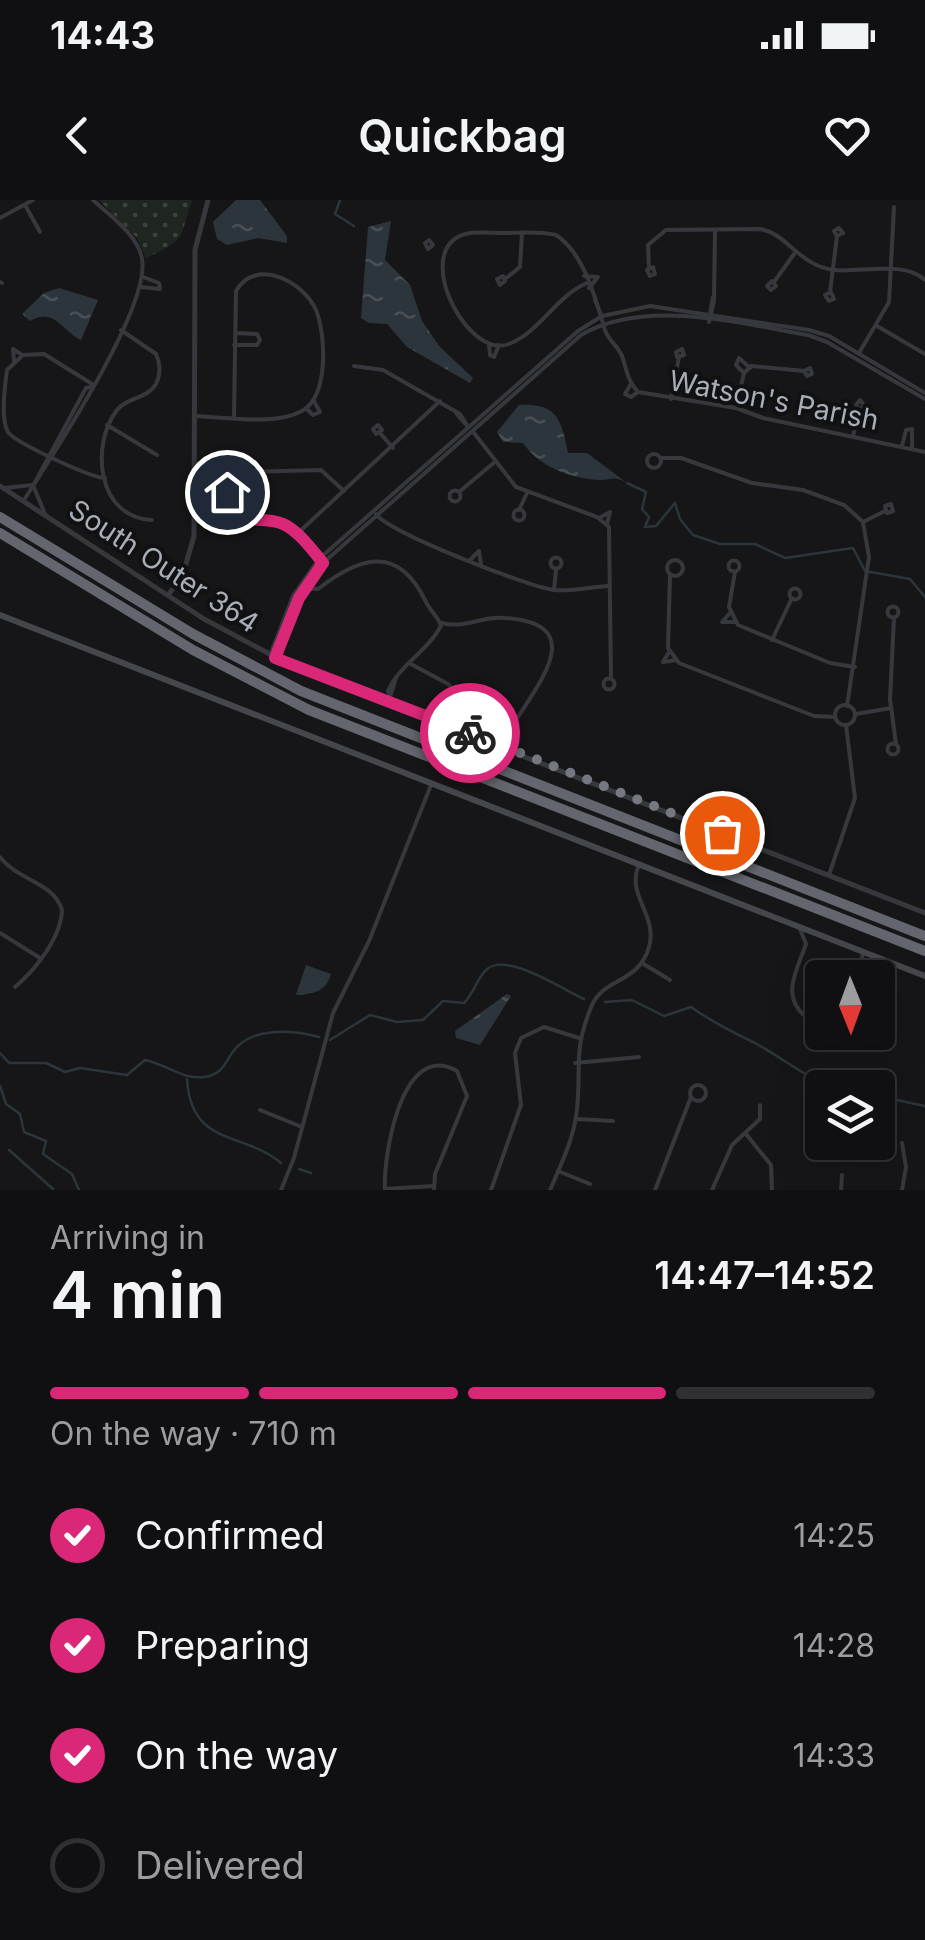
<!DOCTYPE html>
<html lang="en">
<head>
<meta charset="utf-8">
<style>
	:root { --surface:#101012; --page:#19191b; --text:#f1f3f6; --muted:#9c9d9f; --line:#303032; --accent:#db2777 }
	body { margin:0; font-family:Inter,sans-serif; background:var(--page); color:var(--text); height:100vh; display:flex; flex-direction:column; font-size:38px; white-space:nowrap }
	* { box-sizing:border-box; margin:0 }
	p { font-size:32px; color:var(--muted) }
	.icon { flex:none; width:55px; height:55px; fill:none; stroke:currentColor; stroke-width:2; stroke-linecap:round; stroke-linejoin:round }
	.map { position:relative; height:990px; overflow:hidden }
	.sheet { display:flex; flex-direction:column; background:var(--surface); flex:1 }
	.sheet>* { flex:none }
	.needle { width:65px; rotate:179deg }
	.controls { position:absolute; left:805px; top:760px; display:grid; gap:20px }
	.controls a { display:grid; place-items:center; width:90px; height:90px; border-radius:10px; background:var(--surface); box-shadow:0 10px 40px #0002,0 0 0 2px var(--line); font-size:50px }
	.pin { position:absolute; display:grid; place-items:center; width:85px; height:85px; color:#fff; margin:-42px; border:5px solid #fff; border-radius:50%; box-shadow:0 2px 10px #0007 }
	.courier { position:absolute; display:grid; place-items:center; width:100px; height:100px; margin:-50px; border:8px solid #db2777; border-radius:50%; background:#fff; color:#222; box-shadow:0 2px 12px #0007 }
	.overview em { font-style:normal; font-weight:600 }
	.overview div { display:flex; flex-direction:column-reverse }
	.overview { display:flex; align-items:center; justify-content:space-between; height:170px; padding:0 50px }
	h1 { font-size:65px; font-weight:600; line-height:75px }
	.bar { display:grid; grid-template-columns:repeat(4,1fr); gap:15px 10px; align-content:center; height:120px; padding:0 50px }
	.bar i { height:12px; border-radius:8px; background:var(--line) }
	.bar .on { background:var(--accent) }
	.bar p { grid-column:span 4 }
	ol { padding:0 50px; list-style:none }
	li { display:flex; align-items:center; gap:30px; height:110px }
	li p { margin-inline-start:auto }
	li .icon { padding:10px; border-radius:50%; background:var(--accent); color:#fff; stroke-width:4 }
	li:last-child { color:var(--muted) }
	li i { width:55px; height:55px; border:5px solid var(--line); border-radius:50% }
	.status { display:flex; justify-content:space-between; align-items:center; height:70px; padding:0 50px; background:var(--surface); direction:ltr }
	.status svg { height:28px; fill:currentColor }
	header { display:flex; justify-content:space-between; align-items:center; height:130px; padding:0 50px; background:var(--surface); font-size:45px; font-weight:600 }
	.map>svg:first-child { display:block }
	.grass { fill:url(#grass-dots) }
	.water { fill:url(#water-ripples) }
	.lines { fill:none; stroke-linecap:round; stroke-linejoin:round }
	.stream { stroke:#2c353c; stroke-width:2.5 }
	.minor { stroke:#37383d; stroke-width:4 }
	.tertiary { stroke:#37383d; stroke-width:5 }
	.secondary { stroke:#45474d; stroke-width:6 }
	.motorway { stroke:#63666e; stroke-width:10 }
	.done { stroke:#757880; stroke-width:10; stroke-dasharray:0 18 }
	.route { stroke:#db2777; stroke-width:12 }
	.labels { text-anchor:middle; stroke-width:8; stroke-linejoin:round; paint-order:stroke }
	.street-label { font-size:28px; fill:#a8adb8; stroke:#111113 }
</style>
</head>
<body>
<div class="status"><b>14:43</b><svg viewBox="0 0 49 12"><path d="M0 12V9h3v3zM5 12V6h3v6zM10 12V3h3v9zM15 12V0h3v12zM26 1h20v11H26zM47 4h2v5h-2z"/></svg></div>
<header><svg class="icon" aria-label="back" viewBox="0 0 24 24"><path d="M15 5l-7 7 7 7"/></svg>Quickbag<svg class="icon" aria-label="heart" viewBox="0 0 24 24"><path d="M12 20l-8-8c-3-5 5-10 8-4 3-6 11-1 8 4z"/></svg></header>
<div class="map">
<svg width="925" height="990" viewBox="0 0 925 990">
	<defs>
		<pattern id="grass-dots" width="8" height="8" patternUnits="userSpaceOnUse" patternTransform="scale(2.5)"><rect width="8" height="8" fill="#1e261f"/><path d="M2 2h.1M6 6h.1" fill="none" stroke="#3c433d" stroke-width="1.8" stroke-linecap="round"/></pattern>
		<pattern id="water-ripples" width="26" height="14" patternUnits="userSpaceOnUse" patternTransform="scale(2.5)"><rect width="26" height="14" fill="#2c353c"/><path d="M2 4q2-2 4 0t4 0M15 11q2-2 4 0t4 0" fill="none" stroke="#485056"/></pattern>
	</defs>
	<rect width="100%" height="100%" fill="#161618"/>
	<!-- grass -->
	<path class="grass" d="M99 0H192C179 40 187 39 146 58L137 38Z"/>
	<!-- water -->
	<g class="water">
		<polygon points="236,0 260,0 287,36 287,43 258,38 227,45 217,39 213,22"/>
		<polygon points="391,21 385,60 410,85 422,121 440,147 473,178 470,183 407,147 387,124 369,123 361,118 368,27"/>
		<path d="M59 88 98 100 81 140C63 132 55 107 30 121L22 114 44 93Z"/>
		<path d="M519 205C558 202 562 222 568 253H587L627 283C613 275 613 280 599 280 569 278 540 267 523 243L503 242 497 232Z"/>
		<path d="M306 765 331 774C326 792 313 794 296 795Z"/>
		<polygon points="507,794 511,796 480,845 456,838 455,831"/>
	</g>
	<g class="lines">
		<!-- stream -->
		<g class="stream">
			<polyline points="340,0 335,14 354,26"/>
			<polyline points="627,283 646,292 642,309 649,317 645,327 656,326 675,303 680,319 693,335 720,344 755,344 785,358 853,348 865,371 910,379 925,397"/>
			<path d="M605 802 632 800 664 816 691 807C712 822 732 832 753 842 782 857 805 878 836 888"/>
			<path d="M330 840 370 815 397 822 423 820 443 801 464 803C474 793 477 778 487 769 507 752 562 789 584 799"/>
			<path d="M0 853 9 863H46L65 872 80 868 127 875 145 860C166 864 182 880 204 877 221 875 224 865 232 853 250 826 293 830 319 837"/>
			<path d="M187 879C191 947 243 931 281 963"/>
			<polyline points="0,886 6,904 20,914 24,932 46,941 43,954 72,974 79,990"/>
			<polyline points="878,896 925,906"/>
			<polyline points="9,950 53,989"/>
			<polyline points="299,969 311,973"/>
		</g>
		<!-- minor -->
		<g class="minor">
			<polyline points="25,5 40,32"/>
			<polyline points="0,18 33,0"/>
			<polygon points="429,40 433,45 428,49 425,43"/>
			<polygon points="653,67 655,74 650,76 647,70"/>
			<path d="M649 68 648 45 666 30 760 29C787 33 799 66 834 70 860 73 904 60 925 80"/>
			<polygon points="503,76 505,81 500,85 497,79"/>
			<polyline points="584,76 598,77 589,88"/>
			<polyline points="505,79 520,67 522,33"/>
			<polygon points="772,81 776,86 771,90 767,86"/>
			<polyline points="0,82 2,83"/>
			<polyline points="774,82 794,54"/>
			<path d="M587 83C556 96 540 132 509 144 469 159 418 63 456 38 468 30 487 33 502 33 519 33 538 31 556 35 585 54 596 101 605 130 608 140 618 146 622 156 627 170 627 180 638 192L736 208 763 218 925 252"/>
			<polyline points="140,87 160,89 159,83 143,77"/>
			<polyline points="830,92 837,36 843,33 839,28 834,31 837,36"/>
			<polygon points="831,92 834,99 829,101 825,95"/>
			<polyline points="595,100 601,115"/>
			<polyline points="710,114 713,97"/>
			<polyline points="709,122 714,101 715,30"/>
			<polyline points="877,126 925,154"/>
			<path d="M121 130 156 154C160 163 161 174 156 184 147 199 127 197 117 210 90 245 97 318 152 320"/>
			<polyline points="489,144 490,155 494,157 499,145"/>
			<polyline points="234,145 257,145 260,140 257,134 235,133"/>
			<polygon points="682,149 684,155 677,157 676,152"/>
			<polyline points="859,153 889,102 894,7"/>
			<polyline points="14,161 13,149 22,155"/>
			<polyline points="354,166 383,170 460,214 467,225"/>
			<polygon points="810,168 812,174 807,176 804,171"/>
			<polyline points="744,173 736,165 739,158 750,168"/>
			<path d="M92 184 44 154 23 155 7 170C5 185 0 219 8 232 14 242 91 278 105 278"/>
			<polyline points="631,184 625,194 631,197 638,192"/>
			<polyline points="671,199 679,157"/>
			<polygon points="860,200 865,206 859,209 856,205"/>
			<polyline points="736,208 744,173 751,166 804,171"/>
			<polyline points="307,209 313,215 320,212 314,201"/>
			<polyline points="456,213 468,227"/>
			<path d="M194 216C224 217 275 226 302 211 329 196 326 135 316 110 303 81 256 57 236 91L234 216"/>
			<polyline points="107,225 157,255"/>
			<polygon points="378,225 382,230 376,234 373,229"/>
			<polyline points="380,233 393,248"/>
			<polyline points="474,233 516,287 597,317 609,327 611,479"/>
			<polyline points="853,236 859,211"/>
			<polyline points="902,246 906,230 912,229 912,248"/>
			<circle cx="654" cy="261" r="7"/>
			<polyline points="661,258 681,258 752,283 803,290 844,305 863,322 869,357 847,506"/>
			<polyline points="231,282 227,270 237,276"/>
			<polyline points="34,284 86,188 91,187"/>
			<polyline points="4,288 33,285 45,314"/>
			<circle cx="455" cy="296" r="5.5"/>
			<polyline points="459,292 496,261"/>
			<path d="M24 300C52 256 151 107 142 59 138 35 110 16 93 0"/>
			<polygon points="891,304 893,311 887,313 885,306"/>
			<circle cx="519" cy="315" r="5.5"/>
			<polyline points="519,310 527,293"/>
			<path d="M376 314C390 333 526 386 554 390 571 392 591 387 608 386"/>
			<polyline points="599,318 610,312 607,324"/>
			<polyline points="863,322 885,311"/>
			<polyline points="297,334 440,201"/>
			<polyline points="306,345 318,358"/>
			<circle cx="556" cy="363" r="5.5"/>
			<circle cx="675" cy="368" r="8"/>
			<polyline points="470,360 479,351 481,364"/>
			<circle cx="734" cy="366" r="5.5"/>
			<path d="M321 361C306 352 301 335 287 326 264 312 224 337 228 289L243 272 321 270 344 291"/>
			<polyline points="735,372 729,407 738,425 830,463 855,467"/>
			<polyline points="670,375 668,448 679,463 814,516 835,517"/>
			<path d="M303 388 318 389C358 358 397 343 425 400 429 410 438 416 441 426 427 452 399 465 388 491L390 495"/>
			<circle cx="795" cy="394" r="5.5"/>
			<polyline points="554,390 556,370"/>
			<circle cx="893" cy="412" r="5.5"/>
			<polyline points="730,413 722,422 735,422"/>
			<polyline points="894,418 890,499 896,544"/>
			<path d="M442 423C465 429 481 416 504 418 606 424 516 506 502 546"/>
			<polyline points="772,440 792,398"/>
			<polyline points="669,452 663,462 676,460"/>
			<polyline points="270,455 293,396 319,359 578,131 602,116 650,106 809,130 829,136 925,193"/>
			<path d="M275 458 299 398 323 363 581 135C645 98 738 123 808 135L827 142 925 199"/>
			<polyline points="409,463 448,484 473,509"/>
			<circle cx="609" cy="484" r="5.5"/>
			<polyline points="390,497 396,478"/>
			<circle cx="845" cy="515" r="10"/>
			<polyline points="477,514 509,525"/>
			<polyline points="856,514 891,508"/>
			<circle cx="893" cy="549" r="5.5"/>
			<path d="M0 657C18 681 54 682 62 710 61 738 35 770 15 787"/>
			<polyline points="829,675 855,598 846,525"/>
			<path d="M800 729 806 744C797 770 780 796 806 817L822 820"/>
			<polyline points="0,733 40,758"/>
			<polyline points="642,763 670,780"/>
			<polyline points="855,778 863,754"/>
			<polyline points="575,863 639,857"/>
			<circle cx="698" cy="893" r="8"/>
			<polyline points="260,910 302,927"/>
			<polyline points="576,919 613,921"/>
			<polyline points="746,934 771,965 772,990"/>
			<polyline points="902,943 906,967 902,990"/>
			<polyline points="558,971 590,984"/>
			<polyline points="385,989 433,986"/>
			<polyline points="281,990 294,958 333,813 369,741 431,585"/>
			<path d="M385 990C383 955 402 839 457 871L467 896 435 974 434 990"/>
			<polyline points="491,990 521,905 515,853 521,838 544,827 579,838"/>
			<path d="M550 990C560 967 572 942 576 917 583 869 571 855 592 805 604 778 639 783 649 747 658 716 627 696 638 667"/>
			<polyline points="655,990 691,897"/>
			<polyline points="712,990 732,945 760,919 760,905"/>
			<polyline points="841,990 842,975"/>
		</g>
		<!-- tertiary -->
		<g class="tertiary">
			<polyline points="0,286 204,419 294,467 925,713"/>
			<polyline points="169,394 183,374 194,336 195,50 208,0"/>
		</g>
		<!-- secondary -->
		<polyline class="secondary" points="0,415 925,776"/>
		<!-- motorway -->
		<g class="motorway">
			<polyline points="0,317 193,434 301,491 925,736"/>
			<polyline points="0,333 193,450 309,510 925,751"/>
		</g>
	</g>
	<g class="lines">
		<!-- done -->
		<polyline class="done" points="470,533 722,633"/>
		<!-- route -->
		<path class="route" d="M227 292C229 332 259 313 283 324 299 331 313 351 323 363L299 398 275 458 470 533"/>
	</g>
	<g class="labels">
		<!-- street labels -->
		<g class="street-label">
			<text transform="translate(774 200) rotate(11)" y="10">Watson's Parish</text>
			<text transform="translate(164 366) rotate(33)" y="10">South Outer 364</text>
		</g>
	</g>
</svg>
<div class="controls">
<a><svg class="needle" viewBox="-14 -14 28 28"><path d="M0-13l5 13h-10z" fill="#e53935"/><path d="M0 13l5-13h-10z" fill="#9c9d9f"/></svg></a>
<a><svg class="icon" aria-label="layers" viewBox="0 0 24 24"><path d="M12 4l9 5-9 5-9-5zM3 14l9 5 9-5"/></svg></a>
</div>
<div class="pin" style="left:722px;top:633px;background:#ea580c"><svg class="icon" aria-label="bag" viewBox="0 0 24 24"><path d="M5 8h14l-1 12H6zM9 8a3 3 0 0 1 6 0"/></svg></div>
<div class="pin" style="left:227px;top:292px;background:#1f2937"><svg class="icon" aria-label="home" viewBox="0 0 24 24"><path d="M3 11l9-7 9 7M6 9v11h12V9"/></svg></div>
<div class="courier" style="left:470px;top:533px"><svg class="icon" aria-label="bike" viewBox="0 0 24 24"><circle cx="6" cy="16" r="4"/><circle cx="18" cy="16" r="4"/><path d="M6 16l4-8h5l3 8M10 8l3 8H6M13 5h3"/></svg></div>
</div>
<section class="sheet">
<div class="overview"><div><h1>4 min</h1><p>Arriving in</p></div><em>14:47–14:52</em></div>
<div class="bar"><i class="on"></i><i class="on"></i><i class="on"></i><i></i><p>On the way · 710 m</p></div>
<ol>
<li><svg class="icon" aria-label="check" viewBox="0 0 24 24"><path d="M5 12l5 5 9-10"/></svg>Confirmed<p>14:25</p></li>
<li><svg class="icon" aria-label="check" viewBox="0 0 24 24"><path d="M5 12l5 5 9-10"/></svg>Preparing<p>14:28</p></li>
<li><svg class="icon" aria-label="check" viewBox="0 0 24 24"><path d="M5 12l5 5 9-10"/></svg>On the way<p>14:33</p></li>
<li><i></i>Delivered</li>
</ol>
</section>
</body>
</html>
